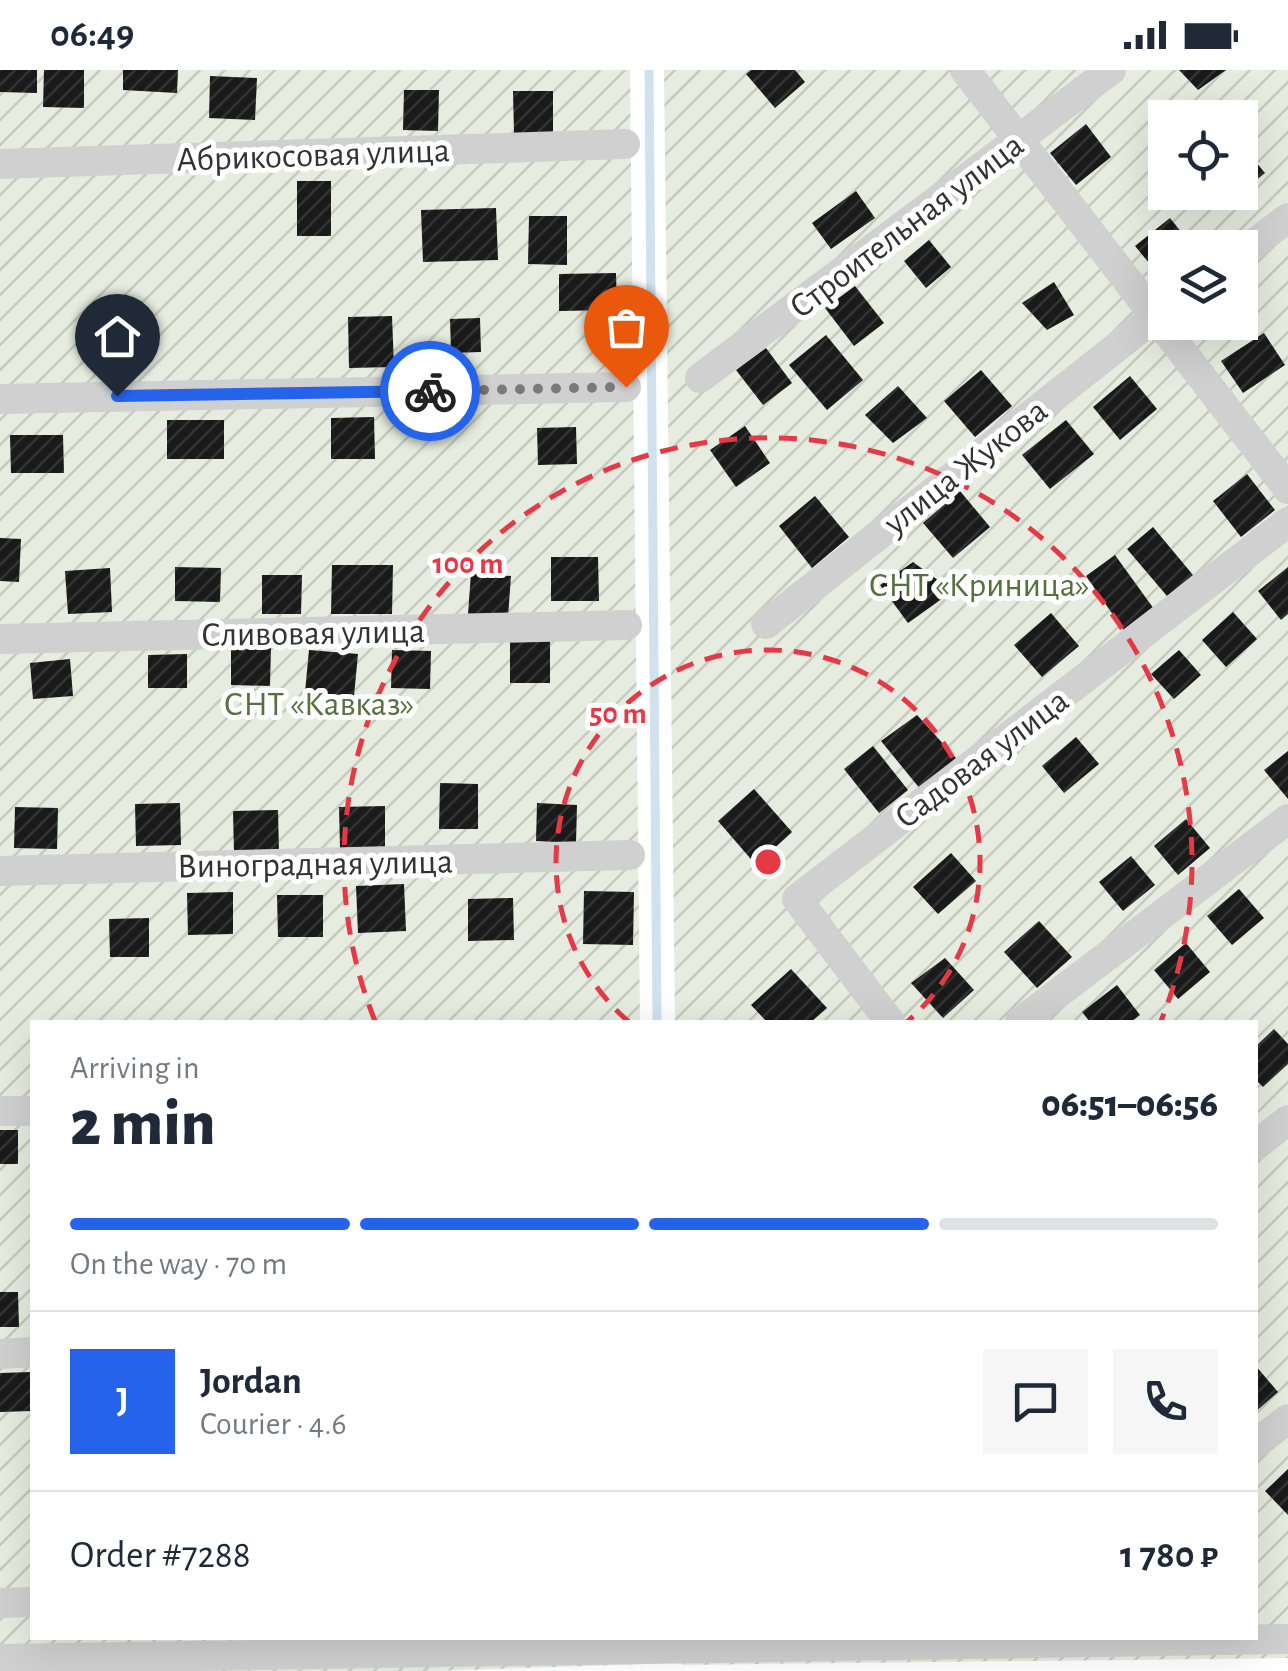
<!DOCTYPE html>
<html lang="en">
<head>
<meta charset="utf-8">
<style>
	:root { --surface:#fff; --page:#f6f6f7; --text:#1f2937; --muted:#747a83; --line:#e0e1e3; --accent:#2563eb }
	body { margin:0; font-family:"Alegreya Sans",sans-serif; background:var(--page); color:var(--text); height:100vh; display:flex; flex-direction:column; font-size:38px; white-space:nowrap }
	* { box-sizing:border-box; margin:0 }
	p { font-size:32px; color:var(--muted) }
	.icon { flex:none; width:55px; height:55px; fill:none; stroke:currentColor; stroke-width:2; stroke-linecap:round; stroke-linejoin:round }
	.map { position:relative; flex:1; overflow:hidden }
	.details { position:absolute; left:30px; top:950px; width:1228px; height:620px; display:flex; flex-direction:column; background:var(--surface); border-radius:0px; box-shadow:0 10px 40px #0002 }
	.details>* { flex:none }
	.tools { position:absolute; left:1148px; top:30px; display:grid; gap:20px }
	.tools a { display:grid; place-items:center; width:110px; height:110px; border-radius:0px; background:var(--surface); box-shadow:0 10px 40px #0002; font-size:50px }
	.pin { position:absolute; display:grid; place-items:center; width:85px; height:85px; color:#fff; margin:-102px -42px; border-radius:50% 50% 50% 0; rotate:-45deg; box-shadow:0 0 10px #0007 }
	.pin .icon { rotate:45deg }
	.courier { position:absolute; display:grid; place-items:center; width:100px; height:100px; margin:-50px; border:8px solid #2563eb; border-radius:50%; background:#fff; color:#222; box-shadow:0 2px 12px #0007 }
	.overview em { font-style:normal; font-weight:800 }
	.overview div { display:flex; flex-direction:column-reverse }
	.overview { display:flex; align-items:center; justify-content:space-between; height:170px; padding:0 40px }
	h1 { font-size:65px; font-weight:800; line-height:75px }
	.bar { display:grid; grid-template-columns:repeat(4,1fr); gap:15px 10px; align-content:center; height:120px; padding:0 40px }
	.bar i { height:12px; border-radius:8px; background:var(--line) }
	.bar .selected { background:var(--accent) }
	.bar p { grid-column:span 4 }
	.line { display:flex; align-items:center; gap:25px; padding:0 40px; border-top:2px solid var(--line) }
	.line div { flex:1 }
	.round { display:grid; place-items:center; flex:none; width:105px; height:105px; border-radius:0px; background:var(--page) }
	.status { display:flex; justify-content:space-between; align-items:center; height:70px; padding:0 50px; background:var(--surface); direction:ltr }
	.status svg { height:28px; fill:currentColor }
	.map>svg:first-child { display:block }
	.garden { fill:url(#garden-furrows); fill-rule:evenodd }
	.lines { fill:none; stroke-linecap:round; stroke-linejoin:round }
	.stream { stroke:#cfe2ee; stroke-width:9 }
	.building { fill:url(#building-hatch) }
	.minor { stroke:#d0d0d0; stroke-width:30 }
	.done { stroke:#7a7a7a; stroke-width:10; stroke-dasharray:0 18 }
	.route { stroke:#2563eb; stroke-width:12 }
	.ring { fill:none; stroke:#e63946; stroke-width:5; stroke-dasharray:18 12 }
	.labels { text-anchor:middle; stroke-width:10; stroke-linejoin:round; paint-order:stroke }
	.street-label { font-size:35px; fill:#333; stroke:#fff }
	.park-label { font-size:35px; fill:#56703f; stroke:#fff }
	.centre { fill:#e63946; stroke:#fff; stroke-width:5 }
	.ring-label { font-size:30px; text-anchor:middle; font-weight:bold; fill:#e63946; stroke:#fff; stroke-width:10; stroke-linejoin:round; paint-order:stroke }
</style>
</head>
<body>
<div class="status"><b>06:49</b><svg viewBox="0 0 49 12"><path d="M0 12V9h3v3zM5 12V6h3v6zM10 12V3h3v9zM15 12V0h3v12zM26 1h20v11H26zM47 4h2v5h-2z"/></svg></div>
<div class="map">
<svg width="1288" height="1601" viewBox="0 0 1288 1601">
	<defs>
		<pattern id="garden-furrows" width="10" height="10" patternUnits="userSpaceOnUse" patternTransform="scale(2.5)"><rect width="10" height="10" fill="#e6ecdf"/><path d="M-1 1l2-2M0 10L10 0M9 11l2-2" fill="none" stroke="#c6cbc0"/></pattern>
		<pattern id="building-hatch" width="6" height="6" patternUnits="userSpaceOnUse" patternTransform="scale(2.5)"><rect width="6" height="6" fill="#1a1a1a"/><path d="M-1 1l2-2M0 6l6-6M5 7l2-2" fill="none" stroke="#333"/></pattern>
	</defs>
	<rect width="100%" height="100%" fill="#fff"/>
	<!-- garden -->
	<g class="garden">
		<polygon points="0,0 630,0 640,952 32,952 32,1568 647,1568 647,1594 432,1601 0,1601"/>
		<path d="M664 0H1288V1588L682 1595 681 1568H1255V952H675ZM1165 48H1240V122H1165ZM1165 178H1240V252H1165Z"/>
	</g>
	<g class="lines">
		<!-- stream -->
		<polyline class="stream" points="649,0 657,952"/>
	</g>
	<!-- building -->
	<g class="building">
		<polygon points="0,0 37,0 37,23 0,22"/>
		<polygon points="44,0 84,0 84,38 43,37"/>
		<polygon points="123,0 178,0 177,23 123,20"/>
		<polygon points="751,0 795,0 805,12 775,38 746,4"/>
		<polygon points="1179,0 1226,0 1198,20"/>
		<polygon points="210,6 257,8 255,50 209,48"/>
		<polygon points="404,20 439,20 438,61 403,60"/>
		<polygon points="513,21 553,21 553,64 514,64"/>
		<polygon points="1086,54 1111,87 1076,115 1050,83"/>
		<polygon points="1240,73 1265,103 1230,131 1223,122 1240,122"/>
		<rect x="297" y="111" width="34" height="55"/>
		<polygon points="856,121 875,148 831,179 812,153"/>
		<polygon points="496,138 498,190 423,192 421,140"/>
		<polygon points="529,146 567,146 567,195 528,194"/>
		<polygon points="1170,148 1194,178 1165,178 1163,210 1135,176"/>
		<polygon points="929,170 951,197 926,218 904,191"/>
		<polygon points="616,203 617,240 559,241 559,204"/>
		<polygon points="1054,212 1074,245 1047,260 1022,233"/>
		<polygon points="855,216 884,253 854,276 825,238"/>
		<polygon points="392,246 394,297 349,298 348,247"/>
		<polygon points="480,248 481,282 451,283 450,249"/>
		<polygon points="1264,263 1285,295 1243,323 1221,291"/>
		<polygon points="826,265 863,310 827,340 789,295"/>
		<polygon points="766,278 792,313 763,335 736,300"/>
		<polygon points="981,300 1012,336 975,367 944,331"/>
		<polygon points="1130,306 1157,339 1120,370 1093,337"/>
		<polygon points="898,316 927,348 893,373 865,345"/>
		<polygon points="374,347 375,389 331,389 331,348"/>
		<rect x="167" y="350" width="57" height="39"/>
		<polygon points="1066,350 1094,384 1050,419 1022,385"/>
		<polygon points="745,356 770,393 736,417 710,380"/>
		<polygon points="576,357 577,394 538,395 537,358"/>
		<polygon points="10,365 63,365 64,403 11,403"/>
		<polygon points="1247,404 1275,440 1241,467 1213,431"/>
		<polygon points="960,421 990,457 953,488 923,453"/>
		<polygon points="815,426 849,467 812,498 779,456"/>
		<polygon points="1153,457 1193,505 1167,526 1127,479"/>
		<polygon points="0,468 21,469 19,512 0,511"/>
		<polygon points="1115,485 1154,539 1125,562 1086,506"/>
		<polygon points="551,487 598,487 599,531 551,531"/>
		<polygon points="913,492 953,521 908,553 880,515"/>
		<polygon points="332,495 393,495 392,544 331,544"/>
		<polygon points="175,497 221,498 220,532 175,531"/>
		<polygon points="1288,497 1288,544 1281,550 1258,521"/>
		<polygon points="110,498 112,542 68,544 65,501"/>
		<polygon points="471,503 511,506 508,547 468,544"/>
		<polygon points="262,505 302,505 301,544 262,544"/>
		<polygon points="1233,542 1257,569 1226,597 1202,570"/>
		<polygon points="1051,543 1079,576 1042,607 1014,575"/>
		<polygon points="510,569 550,570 550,613 510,613"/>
		<polygon points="231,576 271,577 270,616 231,615"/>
		<polygon points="309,580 358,584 354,626 305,622"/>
		<polygon points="392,580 431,581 430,619 391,618"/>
		<polygon points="1179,580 1201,605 1174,629 1151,604"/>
		<polygon points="187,584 187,618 148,618 148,585"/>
		<polygon points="70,589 73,626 33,629 30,593"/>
		<polygon points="917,645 956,688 921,720 881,671"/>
		<polygon points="1076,667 1099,694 1064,723 1042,696"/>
		<polygon points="873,676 908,720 879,743 844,699"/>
		<polygon points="1288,681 1288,729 1264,700"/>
		<polygon points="440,713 478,714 478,759 439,759"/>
		<polygon points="754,719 792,762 756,795 718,751"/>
		<polygon points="180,733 181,775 136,776 135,734"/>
		<polygon points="537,733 577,735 576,773 536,771"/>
		<polygon points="385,736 385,779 340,779 339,737"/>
		<polygon points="15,737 58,738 57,779 14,778"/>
		<polygon points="278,740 279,782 234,783 233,741"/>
		<polygon points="1186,749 1210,778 1178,805 1154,776"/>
		<polygon points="951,783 976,811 938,844 913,817"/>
		<polygon points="1131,786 1155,815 1123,841 1099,812"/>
		<polygon points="404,814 406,861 358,863 356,816"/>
		<polygon points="1239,819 1264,848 1232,875 1207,846"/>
		<polygon points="584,821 634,822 633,875 583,874"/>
		<polygon points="233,822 233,864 188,865 187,823"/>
		<polygon points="277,825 323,825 323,867 278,867"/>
		<polygon points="513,828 514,870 468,871 468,829"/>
		<polygon points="149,848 149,887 110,887 109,849"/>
		<polygon points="1039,851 1072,887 1037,918 1004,882"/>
		<polygon points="1186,873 1210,902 1178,929 1154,900"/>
		<polygon points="945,888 974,920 943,948 911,913"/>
		<polygon points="791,899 827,938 811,952 767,952 751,935"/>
		<polygon points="1117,915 1140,945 1131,952 1090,952 1082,942"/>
		<polygon points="1274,959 1288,974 1288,994 1263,1017 1255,1009 1255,977"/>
		<rect x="0" y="1060" width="18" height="34"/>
		<polygon points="0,1222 18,1222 19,1257 0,1257"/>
		<polygon points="1255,1295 1278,1322 1255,1342"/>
		<polygon points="32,1302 32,1341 0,1342 0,1303"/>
		<polygon points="1288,1399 1288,1445 1265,1421"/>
	</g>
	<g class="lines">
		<!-- minor -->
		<g class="minor">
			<polyline points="965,0 1288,419"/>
			<polyline points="0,94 625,74"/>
			<polyline points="1240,184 1288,148"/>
			<polyline points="700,308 1111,0"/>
			<polyline points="0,329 626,317"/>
			<polyline points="766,554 1165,239"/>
			<polyline points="0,569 627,555"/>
			<polyline points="0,801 630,785"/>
			<polyline points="890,952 797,829 1288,452"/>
			<polyline points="1020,952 1288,749"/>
			<polyline points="0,1041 32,1041"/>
			<polyline points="1255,1076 1288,1050"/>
			<polyline points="0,1284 32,1282"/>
			<polyline points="1255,1374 1288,1349"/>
			<polyline points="0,1533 32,1532"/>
			<polyline points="0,1589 1288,1569"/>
		</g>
	</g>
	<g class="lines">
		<!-- done -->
		<polyline class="done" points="430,321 626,317"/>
		<!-- route -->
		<polyline class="route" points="117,326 430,321"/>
	</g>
	<!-- distance rings -->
	<g class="ring">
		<path d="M629 952A212 212 0 1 1 907 952"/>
		<path d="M375 951A424 424 0 1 1 1161 951"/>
	</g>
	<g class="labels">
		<!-- street labels -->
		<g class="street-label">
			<text transform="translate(313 84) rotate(-2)" y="12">Абрикосовая улица</text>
			<text transform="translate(906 155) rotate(-37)" y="12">Строительная улица</text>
			<text transform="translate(965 396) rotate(-38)" y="12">улица Жукова</text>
			<text transform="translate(313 562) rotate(-1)" y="12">Сливовая улица</text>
			<text transform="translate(981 688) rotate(-37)" y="12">Садовая улица</text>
			<text transform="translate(315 793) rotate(-1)" y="12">Виноградная улица</text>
		</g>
		<!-- park labels -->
		<g class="park-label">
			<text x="979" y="526">СНТ «Криница»</text>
			<text x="319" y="645">СНТ «Кавказ»</text>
		</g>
	</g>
	<circle cx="768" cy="792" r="15" class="centre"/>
	<g class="ring-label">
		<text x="468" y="503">100 m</text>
		<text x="618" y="653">50 m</text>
	</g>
</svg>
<div class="tools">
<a><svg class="icon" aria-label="locate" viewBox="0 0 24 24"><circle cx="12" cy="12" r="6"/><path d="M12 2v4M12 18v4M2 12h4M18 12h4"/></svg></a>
<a><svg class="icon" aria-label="layers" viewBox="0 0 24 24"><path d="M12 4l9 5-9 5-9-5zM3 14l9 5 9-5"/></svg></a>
</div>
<div class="pin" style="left:626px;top:317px;background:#ea580c"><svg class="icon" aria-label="bag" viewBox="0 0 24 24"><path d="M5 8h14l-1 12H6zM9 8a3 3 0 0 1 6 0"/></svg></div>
<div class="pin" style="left:117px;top:326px;background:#1f2937"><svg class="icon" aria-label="home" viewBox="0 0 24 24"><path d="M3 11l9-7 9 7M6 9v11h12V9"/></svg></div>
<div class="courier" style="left:430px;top:321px"><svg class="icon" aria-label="bike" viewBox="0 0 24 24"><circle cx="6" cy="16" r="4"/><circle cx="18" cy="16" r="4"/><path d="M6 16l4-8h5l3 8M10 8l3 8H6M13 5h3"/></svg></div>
<section class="details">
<div class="overview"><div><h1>2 min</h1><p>Arriving in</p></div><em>06:51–06:56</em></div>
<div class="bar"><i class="selected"></i><i class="selected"></i><i class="selected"></i><i></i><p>On the way · 70 m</p></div>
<div class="line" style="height:180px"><b class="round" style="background:var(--accent);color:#fff">J</b><div><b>Jordan</b><p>Courier · 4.6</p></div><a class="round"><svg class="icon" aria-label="chat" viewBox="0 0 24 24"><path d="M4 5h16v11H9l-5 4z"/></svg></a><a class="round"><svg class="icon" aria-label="phone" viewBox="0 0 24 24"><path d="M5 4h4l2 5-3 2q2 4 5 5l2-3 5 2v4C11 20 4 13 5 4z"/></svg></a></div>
<div class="line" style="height:130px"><div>Order #7288</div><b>1 780 ₽</b></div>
</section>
</div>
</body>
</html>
